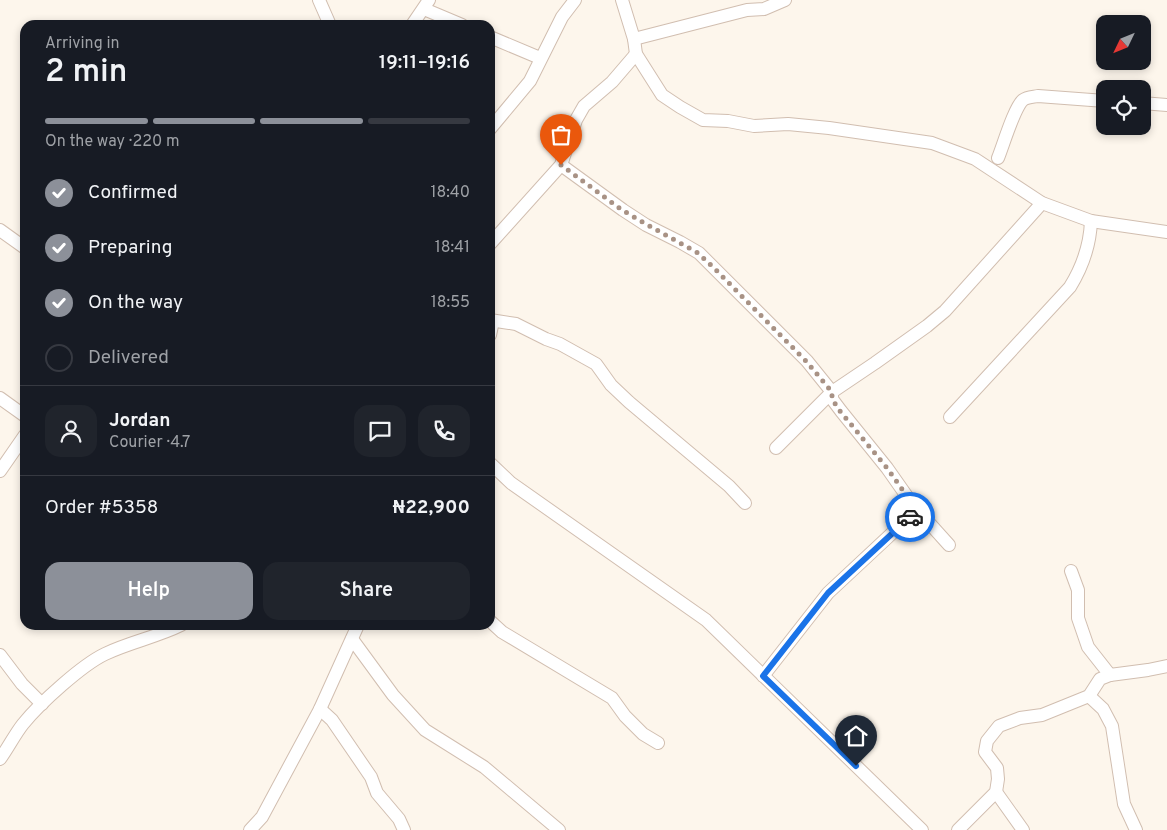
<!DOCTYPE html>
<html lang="en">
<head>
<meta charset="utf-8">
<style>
	:root { --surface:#171b24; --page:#20242c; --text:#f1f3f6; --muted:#9ea1a6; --line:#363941; --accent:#8c9099 }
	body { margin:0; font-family:Overpass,sans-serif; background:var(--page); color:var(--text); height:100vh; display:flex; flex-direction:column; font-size:19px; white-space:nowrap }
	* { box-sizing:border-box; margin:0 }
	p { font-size:16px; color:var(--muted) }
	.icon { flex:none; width:28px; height:28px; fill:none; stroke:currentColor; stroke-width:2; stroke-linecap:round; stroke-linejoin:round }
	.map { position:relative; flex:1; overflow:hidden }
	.side { position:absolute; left:20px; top:20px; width:475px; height:610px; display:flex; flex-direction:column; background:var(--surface); border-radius:15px; box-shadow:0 2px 8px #0003 }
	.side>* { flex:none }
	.needle { width:32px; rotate:227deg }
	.tools { position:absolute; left:1096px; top:15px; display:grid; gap:10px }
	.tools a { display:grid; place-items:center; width:55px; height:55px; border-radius:10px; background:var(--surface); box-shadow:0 2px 8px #0003; font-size:25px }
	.pin { position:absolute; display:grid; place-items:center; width:42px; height:42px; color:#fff; margin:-51px -21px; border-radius:50% 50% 50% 0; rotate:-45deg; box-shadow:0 0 5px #0007 }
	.pin .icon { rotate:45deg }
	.courier { position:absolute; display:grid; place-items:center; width:50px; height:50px; margin:-25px; border:4px solid #1a73e8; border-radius:50%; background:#fff; color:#222; box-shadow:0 1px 6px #0007 }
	.overview em { font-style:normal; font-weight:600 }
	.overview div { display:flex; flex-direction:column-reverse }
	.overview { display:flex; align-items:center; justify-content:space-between; height:85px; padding:0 25px }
	h1 { font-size:32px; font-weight:600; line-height:38px }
	.bar { display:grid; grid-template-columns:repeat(4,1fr); gap:8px 5px; align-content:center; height:60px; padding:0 25px }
	.bar i { height:6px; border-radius:4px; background:var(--line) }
	.bar .selected { background:var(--accent) }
	.bar p { grid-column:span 4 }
	.line { display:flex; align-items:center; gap:12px; padding:0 25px; border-top:1px solid var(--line) }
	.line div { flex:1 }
	.round { display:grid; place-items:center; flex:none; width:52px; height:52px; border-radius:15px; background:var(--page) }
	ol { padding:0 25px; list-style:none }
	li { display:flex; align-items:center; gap:15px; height:55px }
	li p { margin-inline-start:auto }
	li .icon { padding:5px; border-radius:50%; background:var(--accent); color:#fff; stroke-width:4 }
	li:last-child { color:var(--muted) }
	li i { width:28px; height:28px; border:2px solid var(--line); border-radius:50% }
	.cta { display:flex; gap:10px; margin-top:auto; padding:10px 25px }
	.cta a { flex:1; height:58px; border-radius:15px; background:var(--accent); color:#fff; font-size:20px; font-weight:600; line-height:58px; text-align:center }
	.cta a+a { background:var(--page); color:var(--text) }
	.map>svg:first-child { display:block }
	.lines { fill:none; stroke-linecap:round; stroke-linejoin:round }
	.minor-casing { stroke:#d1beb0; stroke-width:14 }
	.minor { stroke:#fff; stroke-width:12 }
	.done { stroke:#a89285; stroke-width:5; stroke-dasharray:0 9 }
	.route { stroke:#1a73e8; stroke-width:6 }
</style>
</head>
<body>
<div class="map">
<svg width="1167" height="830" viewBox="0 0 1167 830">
	<rect width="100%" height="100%" fill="#fdf6ec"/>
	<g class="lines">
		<defs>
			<g id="minor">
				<polyline points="319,0 330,25"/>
				<polyline points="622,0 634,39 636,54 662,95 680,107 703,120 728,121 754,126 788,124 829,128 932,143 975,159 1042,203 1091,221 1167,232"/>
				<polyline points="424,9 462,25"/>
				<polyline points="412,25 429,0"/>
				<polyline points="490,37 540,58"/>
				<polyline points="634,39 747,10 764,9 785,0"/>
				<polyline points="1142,103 1167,105"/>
				<polyline points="490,129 530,81 562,17 575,0"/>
				<path d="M998 158C1003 146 1014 108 1023 100 1027 97 1033 97 1038 96L1105 101"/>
				<polyline points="561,165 623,210 646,225 680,242 699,253 807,361 832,392 832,399 841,411 887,468 913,505 949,545"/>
				<polyline points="0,230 25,248"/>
				<polyline points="490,244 561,165 576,120 584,106 612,82 636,54"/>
				<polyline points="490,320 516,324 546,339 560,344 596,364 611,385 629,402 729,486 745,503"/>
				<polyline points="490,335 493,321"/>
				<polyline points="0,398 25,416"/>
				<path d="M950 417 1070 287C1083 266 1090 246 1091 221"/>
				<polyline points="776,448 832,392 875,363 927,326 945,311 1042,203"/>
				<polyline points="490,463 511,483 706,620 922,830"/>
				<polyline points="0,471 25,435"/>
				<polyline points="1071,571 1078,590 1078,618 1088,647 1110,675"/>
				<polyline points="490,621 502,632 612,698 625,716 643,734 658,743"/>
				<polyline points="352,639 393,695 425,730 484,767 559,830"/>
				<polyline points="0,655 22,684 42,704"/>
				<polyline points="763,676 828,593 917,510"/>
				<polyline points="1089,696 1103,709 1112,726 1124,804 1136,830"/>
				<polyline points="320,709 332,720 371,777 377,793 399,819 404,830"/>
				<path d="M0 759C8 748 15 734 23 724 40 703 82 665 105 654 130 642 157 637 181 625"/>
				<polyline points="996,792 1023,830"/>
				<polyline points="250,830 262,817 320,709 358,625"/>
				<polyline points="958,830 996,792 998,779 997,768 985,752 987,741 999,726 1020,718 1042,715 1089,696 1100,679 1110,675 1148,670 1167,666"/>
			</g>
		</defs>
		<!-- minor casing -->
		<use href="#minor" class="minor-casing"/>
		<!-- minor -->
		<use href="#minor" class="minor"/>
	</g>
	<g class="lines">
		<!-- done -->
		<polyline class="done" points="561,165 622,210 646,224 689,248 698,253 714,268 806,361 832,392 832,399 840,411 887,468 917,510 910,517"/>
		<!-- route -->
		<polyline class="route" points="856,766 763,676 828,593 910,517"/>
	</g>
</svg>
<div class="tools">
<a><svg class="needle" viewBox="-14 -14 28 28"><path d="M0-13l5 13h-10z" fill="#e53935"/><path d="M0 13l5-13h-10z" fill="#9ea1a6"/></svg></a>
<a><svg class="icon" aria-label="locate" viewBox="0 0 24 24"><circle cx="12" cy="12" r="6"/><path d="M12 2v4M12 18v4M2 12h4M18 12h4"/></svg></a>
</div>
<div class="pin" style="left:561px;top:165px;background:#ea580c"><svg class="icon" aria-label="bag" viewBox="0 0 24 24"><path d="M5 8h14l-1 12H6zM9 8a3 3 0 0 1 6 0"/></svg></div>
<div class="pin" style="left:856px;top:766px;background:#1f2937"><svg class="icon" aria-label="home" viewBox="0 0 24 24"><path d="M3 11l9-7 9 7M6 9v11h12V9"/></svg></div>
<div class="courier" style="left:910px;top:517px"><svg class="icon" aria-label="car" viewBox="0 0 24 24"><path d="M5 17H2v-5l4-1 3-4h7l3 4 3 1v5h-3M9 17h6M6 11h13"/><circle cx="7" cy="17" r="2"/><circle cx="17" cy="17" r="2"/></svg></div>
<section class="side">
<div class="overview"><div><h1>2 min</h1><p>Arriving in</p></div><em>19:11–19:16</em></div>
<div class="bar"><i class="selected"></i><i class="selected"></i><i class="selected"></i><i></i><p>On the way · 220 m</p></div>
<ol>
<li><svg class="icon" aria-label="check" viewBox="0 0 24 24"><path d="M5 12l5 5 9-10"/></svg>Confirmed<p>18:40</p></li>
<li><svg class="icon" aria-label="check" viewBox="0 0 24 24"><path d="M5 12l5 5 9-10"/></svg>Preparing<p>18:41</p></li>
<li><svg class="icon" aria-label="check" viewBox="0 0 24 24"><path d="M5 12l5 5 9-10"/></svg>On the way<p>18:55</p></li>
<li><i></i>Delivered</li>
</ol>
<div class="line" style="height:90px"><a class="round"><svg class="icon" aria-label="person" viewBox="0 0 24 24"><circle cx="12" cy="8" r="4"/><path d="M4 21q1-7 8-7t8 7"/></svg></a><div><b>Jordan</b><p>Courier · 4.7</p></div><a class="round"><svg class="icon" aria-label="chat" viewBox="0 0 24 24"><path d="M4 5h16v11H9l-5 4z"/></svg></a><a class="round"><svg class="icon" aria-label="phone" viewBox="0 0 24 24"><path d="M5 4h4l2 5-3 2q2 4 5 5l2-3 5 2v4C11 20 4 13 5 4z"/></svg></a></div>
<div class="line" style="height:65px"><div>Order #5358</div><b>₦22,900</b></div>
<div class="cta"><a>Help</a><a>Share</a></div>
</section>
</div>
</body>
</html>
